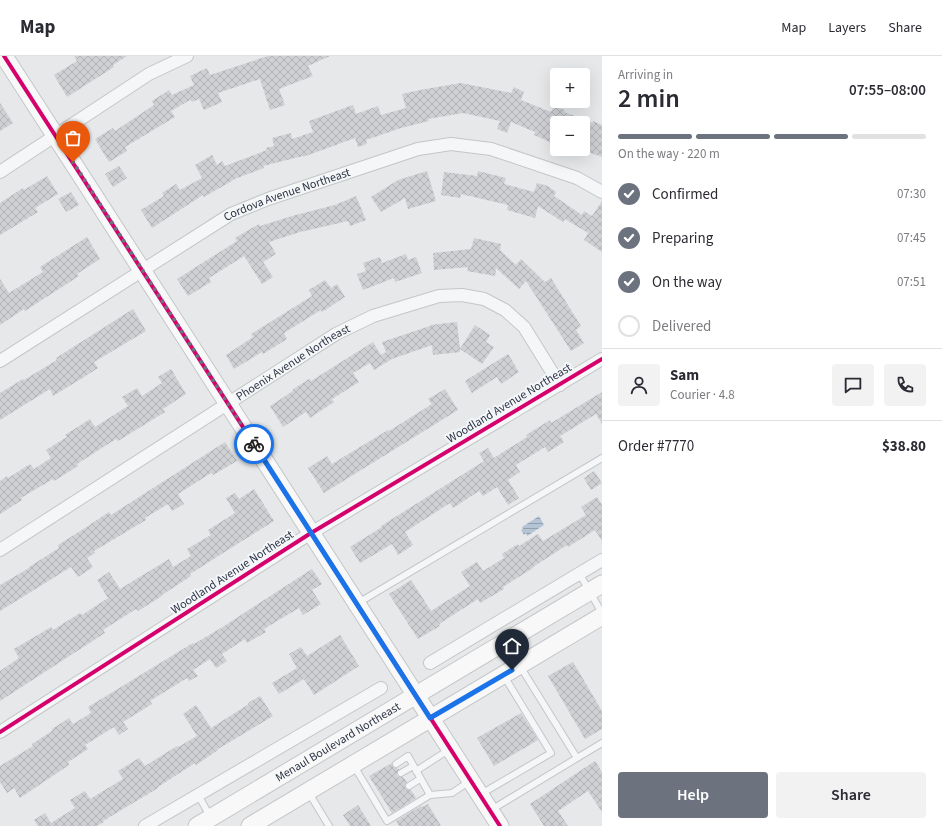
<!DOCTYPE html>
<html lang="en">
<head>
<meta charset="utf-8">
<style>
	:root { --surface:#fff; --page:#f2f2f3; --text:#2b2b33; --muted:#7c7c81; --line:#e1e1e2; --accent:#6c737f }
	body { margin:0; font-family:"Source Sans 3",sans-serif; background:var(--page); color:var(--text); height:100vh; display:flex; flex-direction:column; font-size:15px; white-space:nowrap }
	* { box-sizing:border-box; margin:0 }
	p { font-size:13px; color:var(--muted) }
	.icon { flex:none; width:22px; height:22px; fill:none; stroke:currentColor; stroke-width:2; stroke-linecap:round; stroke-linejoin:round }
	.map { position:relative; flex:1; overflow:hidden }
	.details { display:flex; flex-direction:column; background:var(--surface); width:340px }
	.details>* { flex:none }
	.fabs { position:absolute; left:550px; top:12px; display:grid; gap:8px }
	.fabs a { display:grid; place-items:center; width:40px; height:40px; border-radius:4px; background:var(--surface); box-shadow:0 4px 16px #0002; font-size:20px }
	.pin { position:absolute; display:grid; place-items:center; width:34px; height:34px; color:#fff; margin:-41px -17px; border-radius:50% 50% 50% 0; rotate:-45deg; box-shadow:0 0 4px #0007 }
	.pin .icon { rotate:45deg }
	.courier { position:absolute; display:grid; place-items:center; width:40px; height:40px; margin:-20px; border:3px solid #1a73e8; border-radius:50%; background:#fff; color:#222; box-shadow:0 1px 5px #0007 }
	.head em { font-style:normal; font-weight:600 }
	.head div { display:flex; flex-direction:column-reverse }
	.head { display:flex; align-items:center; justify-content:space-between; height:68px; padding:0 16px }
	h1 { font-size:26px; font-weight:600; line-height:30px }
	.bar { display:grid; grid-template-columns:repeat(4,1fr); gap:6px 4px; align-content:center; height:48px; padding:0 16px }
	.bar i { height:5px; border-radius:3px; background:var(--line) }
	.bar .on { background:var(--accent) }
	.bar p { grid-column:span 4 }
	.line { display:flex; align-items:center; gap:10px; padding:0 16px; border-top:1px solid var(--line) }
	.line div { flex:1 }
	.round { display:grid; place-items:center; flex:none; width:42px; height:42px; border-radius:4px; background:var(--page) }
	ol { padding:0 16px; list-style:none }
	li { display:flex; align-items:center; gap:12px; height:44px }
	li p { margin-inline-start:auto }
	li .icon { padding:4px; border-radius:50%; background:var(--accent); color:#fff; stroke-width:4 }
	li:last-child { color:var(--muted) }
	li i { width:22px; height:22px; border:2px solid var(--line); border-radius:50% }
	.primary-button { display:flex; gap:8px; margin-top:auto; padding:8px 16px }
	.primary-button a { flex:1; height:46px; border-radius:4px; background:var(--accent); color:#fff; font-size:16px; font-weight:600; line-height:46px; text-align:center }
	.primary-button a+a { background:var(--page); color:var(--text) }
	header { display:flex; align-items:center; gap:24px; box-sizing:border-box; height:56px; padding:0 20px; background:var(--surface); border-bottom:1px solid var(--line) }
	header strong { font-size:19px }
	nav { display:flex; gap:22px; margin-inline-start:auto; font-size:14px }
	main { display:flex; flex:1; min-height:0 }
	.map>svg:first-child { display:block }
	.water { fill:url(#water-rules) }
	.building { fill:url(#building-cross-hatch) }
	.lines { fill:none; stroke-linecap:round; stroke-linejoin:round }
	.lane-casing { stroke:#c4c6c8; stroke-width:8 }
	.street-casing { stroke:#c4c6c8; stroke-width:14 }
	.secondary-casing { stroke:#c4c6c8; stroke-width:19 }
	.lane { stroke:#f5f6f7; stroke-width:6 }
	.street { stroke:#f5f6f7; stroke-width:12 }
	.secondary { stroke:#f8f8f8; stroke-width:17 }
	.cycleway-casing { stroke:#f4f6f9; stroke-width:6 }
	.cycleway { stroke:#d6006c; stroke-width:4 }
	.done { stroke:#6c737f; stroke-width:4; stroke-dasharray:0 7.2 }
	.route { stroke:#1a73e8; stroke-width:5 }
	.labels { text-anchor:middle; stroke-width:4; stroke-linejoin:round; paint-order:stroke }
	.street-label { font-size:12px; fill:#2b3445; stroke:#f4f6f9 }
</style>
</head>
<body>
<header>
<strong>Map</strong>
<nav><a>Map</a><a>Layers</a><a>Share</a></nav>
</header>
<main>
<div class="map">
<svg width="602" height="770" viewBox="0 0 602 770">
	<defs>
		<pattern id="water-rules" width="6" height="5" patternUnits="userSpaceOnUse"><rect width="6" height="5" fill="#b4c4d5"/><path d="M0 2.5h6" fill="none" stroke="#93a0af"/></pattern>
		<pattern id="building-cross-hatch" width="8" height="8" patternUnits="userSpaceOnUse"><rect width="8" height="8" fill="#ced0d3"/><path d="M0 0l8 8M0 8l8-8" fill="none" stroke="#b1b3b6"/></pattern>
	</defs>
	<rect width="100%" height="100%" fill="#e6e8ea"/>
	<!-- water -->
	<polygon class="water" points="539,460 544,469 527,480 526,477 524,479 521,474 523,473 522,471"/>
	<!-- building -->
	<g class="building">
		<polygon points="74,0 127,0 113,9 114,11 67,41 54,19 77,5"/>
		<polygon points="268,0 330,0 308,10 313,20 279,33 285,49 270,54 260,23 218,37 222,46 204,54 199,43 192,46 190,44 171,55 175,61 125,91 127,95 109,106 95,83 113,72 115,75 154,49 152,45 169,34 172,39 194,29 190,20 207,12 210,19"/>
		<polygon points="461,27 511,37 514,31 524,36 521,44 551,56 554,50 565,54 564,56 593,67 593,65 602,69 602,101 583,94 583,67 557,67 557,89 534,79 535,76 511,66 507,77 497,73 500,65 463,57 428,63 429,65 401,72 366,84 367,88 358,91 355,82 303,101 303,100 263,110 264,112 237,122 204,141 203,139 152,172 141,154 164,140 162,137 176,128 180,134 202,122 195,109 212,99 217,109 222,105 225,110 267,94 266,92 274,90 272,82 291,77 292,83 313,76 309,65 353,49 356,58 378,50 381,59 406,52 402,38 420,34"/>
		<polygon points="0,47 13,67 0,75"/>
		<polygon points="119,110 127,122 113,131 105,118"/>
		<polygon points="427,115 436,145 408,153 405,142 381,156 371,141 398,124"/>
		<polygon points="478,115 506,122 504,128 534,136 537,127 548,130 556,136 554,140 582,159 584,155 592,160 602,145 602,196 584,184 588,177 565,163 563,166 538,150 535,162 507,154 508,149 461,138 460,142 441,139 444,116 477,120"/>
		<polygon points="47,120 58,138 35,152 38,156 0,179 0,147 23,132 24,134"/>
		<polygon points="71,136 79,149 66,156 58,143"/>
		<polygon points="356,140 366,164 350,170 348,165 300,176 269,186 276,198 263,206 273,221 262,228 244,200 209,222 211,226 188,240 177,223 237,185 235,182 259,168 260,170 292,160 335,149"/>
		<polygon points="87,181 100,203 77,218 79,220 25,255 24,253 0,269 0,223 9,237 43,216 40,211"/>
		<polygon points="474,182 501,188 500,194 516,209 521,203 545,226 551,222 581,270 576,274 584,287 571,295 526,225 519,233 496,212 495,220 467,215 468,211 434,214 433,197 471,193"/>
		<polygon points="406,198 408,204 416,201 422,217 395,226 394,222 363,234 357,218 366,215 363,207 380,201 382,207"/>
		<polygon points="325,224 331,232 337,228 345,241 322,256 321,254 284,277 287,283 263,298 262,296 234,313 226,299 253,281 251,278 312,240 309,234"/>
		<polygon points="133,253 146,275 94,306 98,312 81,323 53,340 50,333 0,364 0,337 23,323 24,324 57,304 56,302"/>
		<polygon points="457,266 460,293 475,269 490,279 486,286 494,291 482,308 460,293 460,296 433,299 432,289 392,303 374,314 370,307 353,317 359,326 332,343 334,346 310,362 306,356 283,371 270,350 293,335 292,334 309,323 311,325 373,286 381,299 386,296 382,286 430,270 430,269"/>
		<polygon points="508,298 519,316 501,328 497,321 472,337 465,325"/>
		<polygon points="171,313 186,338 163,353 165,356 118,385 116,383 77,408 78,410 54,425 53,423 21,442 22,444 0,458 0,425 7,420 8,422 30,408 34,413 51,402 46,394 67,381 65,379 90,363 95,371 128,350 122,341 137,332 142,340 162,327 158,321"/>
		<polygon points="445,333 458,354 324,437 308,412 327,400 332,408 388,374 389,375 432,348 428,343"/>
		<polygon points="602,336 602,368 596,358 560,380 564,386 548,396 545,391 516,409 520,416 508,424 519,442 508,449 497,431 483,440 479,435 453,452 450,447 405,476 413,489 398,499 392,488 360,507 350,491 382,471 381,470 484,405 479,397 488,392 494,402 527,381 526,379 550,364 551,367"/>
		<polygon points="225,386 237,405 213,419 211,417 178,438 184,448 172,455 168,448 145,462 146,464 94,495 95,497 87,502 93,511 78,521 71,511 0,555 0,529 29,512 29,511 59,492 58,489 85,472 109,456 111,459"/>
		<polygon points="594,415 602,427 591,434 584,422"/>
		<polygon points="254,433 274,465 190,518 191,520 162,539 162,540 138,555 136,553 103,574 105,577 0,645 0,615 19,602 14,593 51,571 53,574 80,557 82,559 108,542 97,524 109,516 120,533 169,503 173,511 191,500 187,493 211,479 208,474 235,457 226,442 235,437 239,443"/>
		<polygon points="597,441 602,449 602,485 595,474 568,491 567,489 533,511 533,512 503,531 504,533 480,547 478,543 439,568 440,570 418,583 389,538 411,524 431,555 470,530 461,516 477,506 483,515 504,502 502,498 518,488 519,490 538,478 543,485 586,459 581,451"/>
		<polygon points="312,513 322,528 312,534 321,548 303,559 299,552 264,573 266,576 247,587 245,583 222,598 227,605 216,612 210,603 193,614 198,620 189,625 187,622 150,645 152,648 123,666 128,673 119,679 114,671 85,689 88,693 68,706 69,709 20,742 14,732 7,737 0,726 0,710 33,690 32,688 52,675 52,673 69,662 73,668 91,657 88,651 193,587 194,588 221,572"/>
		<polygon points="340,579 359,610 314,639 304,623 279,638 272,627 297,612 289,598 301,591 307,600"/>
		<polygon points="573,606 602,655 602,673 585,683 548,620"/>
		<polygon points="260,640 273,660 218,693 218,694 196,709 195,707 158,731 158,732 103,765 104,766 97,770 38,770 34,764 45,757 51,767 75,752 70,744 85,735 90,743 123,723 118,715 139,702 145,710 177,690 178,691 197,680 183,658 196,649 211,672 249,648 248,647"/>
		<polygon points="521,657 538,684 494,710 477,682"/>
		<polygon points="595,705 602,716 602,756 588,735 558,755 568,770 544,770 530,748"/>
		<polygon points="392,707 393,711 399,713 397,717 397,720 401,721 403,721 407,726 405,730 405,733 409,734 411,734 416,742 392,757 369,720"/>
		<polygon points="428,748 441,770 399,770 396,765 421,750 422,751"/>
		<polygon points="358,749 371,770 350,770 343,759"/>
	</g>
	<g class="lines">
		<defs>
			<g id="lane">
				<polyline points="579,517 602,557"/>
				<polyline points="358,547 602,402"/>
				<polyline points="520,610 577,702 602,687"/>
				<polyline points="354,710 387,765 430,739 408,700 396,708"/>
				<polyline points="416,715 450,693"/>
				<polyline points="401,717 413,710"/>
				<polyline points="409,730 420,723"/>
				<polyline points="309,737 329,770"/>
				<polyline points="481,738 551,697 504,620"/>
				<polyline points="198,739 210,760"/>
				<polyline points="430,739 452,737 470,725"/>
				<polyline points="491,754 577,702"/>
			</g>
			<g id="street">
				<polyline points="0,116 149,18 187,0"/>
				<path id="s1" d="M0 305 231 158 268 143 418 93 451 88 491 93 577 122 602 136"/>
				<path id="s2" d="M0 494 336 278 373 260 439 240 462 239 484 243 505 254 524 271 560 329"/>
				<polyline points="430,607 602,504"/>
				<polyline points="0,676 311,477 602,303"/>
				<polyline points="145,770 381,632"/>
			</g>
			<g id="secondary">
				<polyline points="4,0 500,770"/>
				<path id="s3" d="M197 770 602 528"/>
				<polyline points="250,770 602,560"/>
			</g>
		</defs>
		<!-- lane casing -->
		<use href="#lane" class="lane-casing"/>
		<!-- street casing -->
		<use href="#street" class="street-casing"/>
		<!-- secondary casing -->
		<use href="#secondary" class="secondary-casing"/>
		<!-- lane -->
		<use href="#lane" class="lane"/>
		<!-- street -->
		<use href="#street" class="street"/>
		<!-- secondary -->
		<use href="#secondary" class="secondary"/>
		<defs>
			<g id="cycleway">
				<polyline points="4,0 500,770"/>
				<polyline points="0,676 311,477 602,303"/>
			</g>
		</defs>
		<!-- cycleway casing -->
		<use href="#cycleway" class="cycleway-casing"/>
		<!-- cycleway -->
		<use href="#cycleway" class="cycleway"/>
	</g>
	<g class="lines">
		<!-- done -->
		<polyline class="done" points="73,106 254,388"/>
		<!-- route -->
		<polyline class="route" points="254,388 430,662 512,614"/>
	</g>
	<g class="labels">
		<!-- street labels -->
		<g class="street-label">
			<text dy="4" stroke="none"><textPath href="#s1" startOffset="333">Cordova Avenue Northeast</textPath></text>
			<text dy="4" stroke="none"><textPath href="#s2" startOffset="348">Phoenix Avenue Northeast</textPath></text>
			<text transform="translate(509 347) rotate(-31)" y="4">Woodland Avenue Northeast</text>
			<text transform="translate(232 516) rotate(-33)" y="4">Woodland Avenue Northeast</text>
			<text dy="4" stroke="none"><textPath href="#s3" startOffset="164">Menaul Boulevard Northeast</textPath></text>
		</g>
	</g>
</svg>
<div class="fabs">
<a>+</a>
<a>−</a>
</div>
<div class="pin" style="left:73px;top:106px;background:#ea580c"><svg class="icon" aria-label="bag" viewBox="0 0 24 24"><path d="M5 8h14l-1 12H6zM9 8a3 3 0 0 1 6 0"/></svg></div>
<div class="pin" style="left:512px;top:614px;background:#1f2937"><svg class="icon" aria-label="home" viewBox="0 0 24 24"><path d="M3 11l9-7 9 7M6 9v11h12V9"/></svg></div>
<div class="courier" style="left:254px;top:388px"><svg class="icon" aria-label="bike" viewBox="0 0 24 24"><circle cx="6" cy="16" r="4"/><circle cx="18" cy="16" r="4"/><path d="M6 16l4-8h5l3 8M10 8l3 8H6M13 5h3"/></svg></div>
</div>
<section class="details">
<div class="head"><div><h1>2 min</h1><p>Arriving in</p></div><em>07:55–08:00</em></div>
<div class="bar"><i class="on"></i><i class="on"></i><i class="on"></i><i></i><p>On the way · 220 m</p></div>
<ol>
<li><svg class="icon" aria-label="check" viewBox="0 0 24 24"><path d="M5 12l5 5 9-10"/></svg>Confirmed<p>07:30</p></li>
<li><svg class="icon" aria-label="check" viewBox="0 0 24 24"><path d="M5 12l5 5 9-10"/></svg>Preparing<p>07:45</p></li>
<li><svg class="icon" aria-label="check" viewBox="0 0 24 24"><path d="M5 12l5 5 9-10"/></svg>On the way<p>07:51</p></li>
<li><i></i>Delivered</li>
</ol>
<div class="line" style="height:72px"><a class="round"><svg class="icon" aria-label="person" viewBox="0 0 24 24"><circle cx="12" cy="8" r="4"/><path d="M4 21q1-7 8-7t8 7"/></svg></a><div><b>Sam</b><p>Courier · 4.8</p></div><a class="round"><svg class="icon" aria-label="chat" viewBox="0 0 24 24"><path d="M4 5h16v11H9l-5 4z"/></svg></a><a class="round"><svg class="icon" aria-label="phone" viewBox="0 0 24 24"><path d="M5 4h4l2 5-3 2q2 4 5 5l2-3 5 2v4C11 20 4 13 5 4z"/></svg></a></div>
<div class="line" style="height:52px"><div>Order #7770</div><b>$38.80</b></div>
<div class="primary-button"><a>Help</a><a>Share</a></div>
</section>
</main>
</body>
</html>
